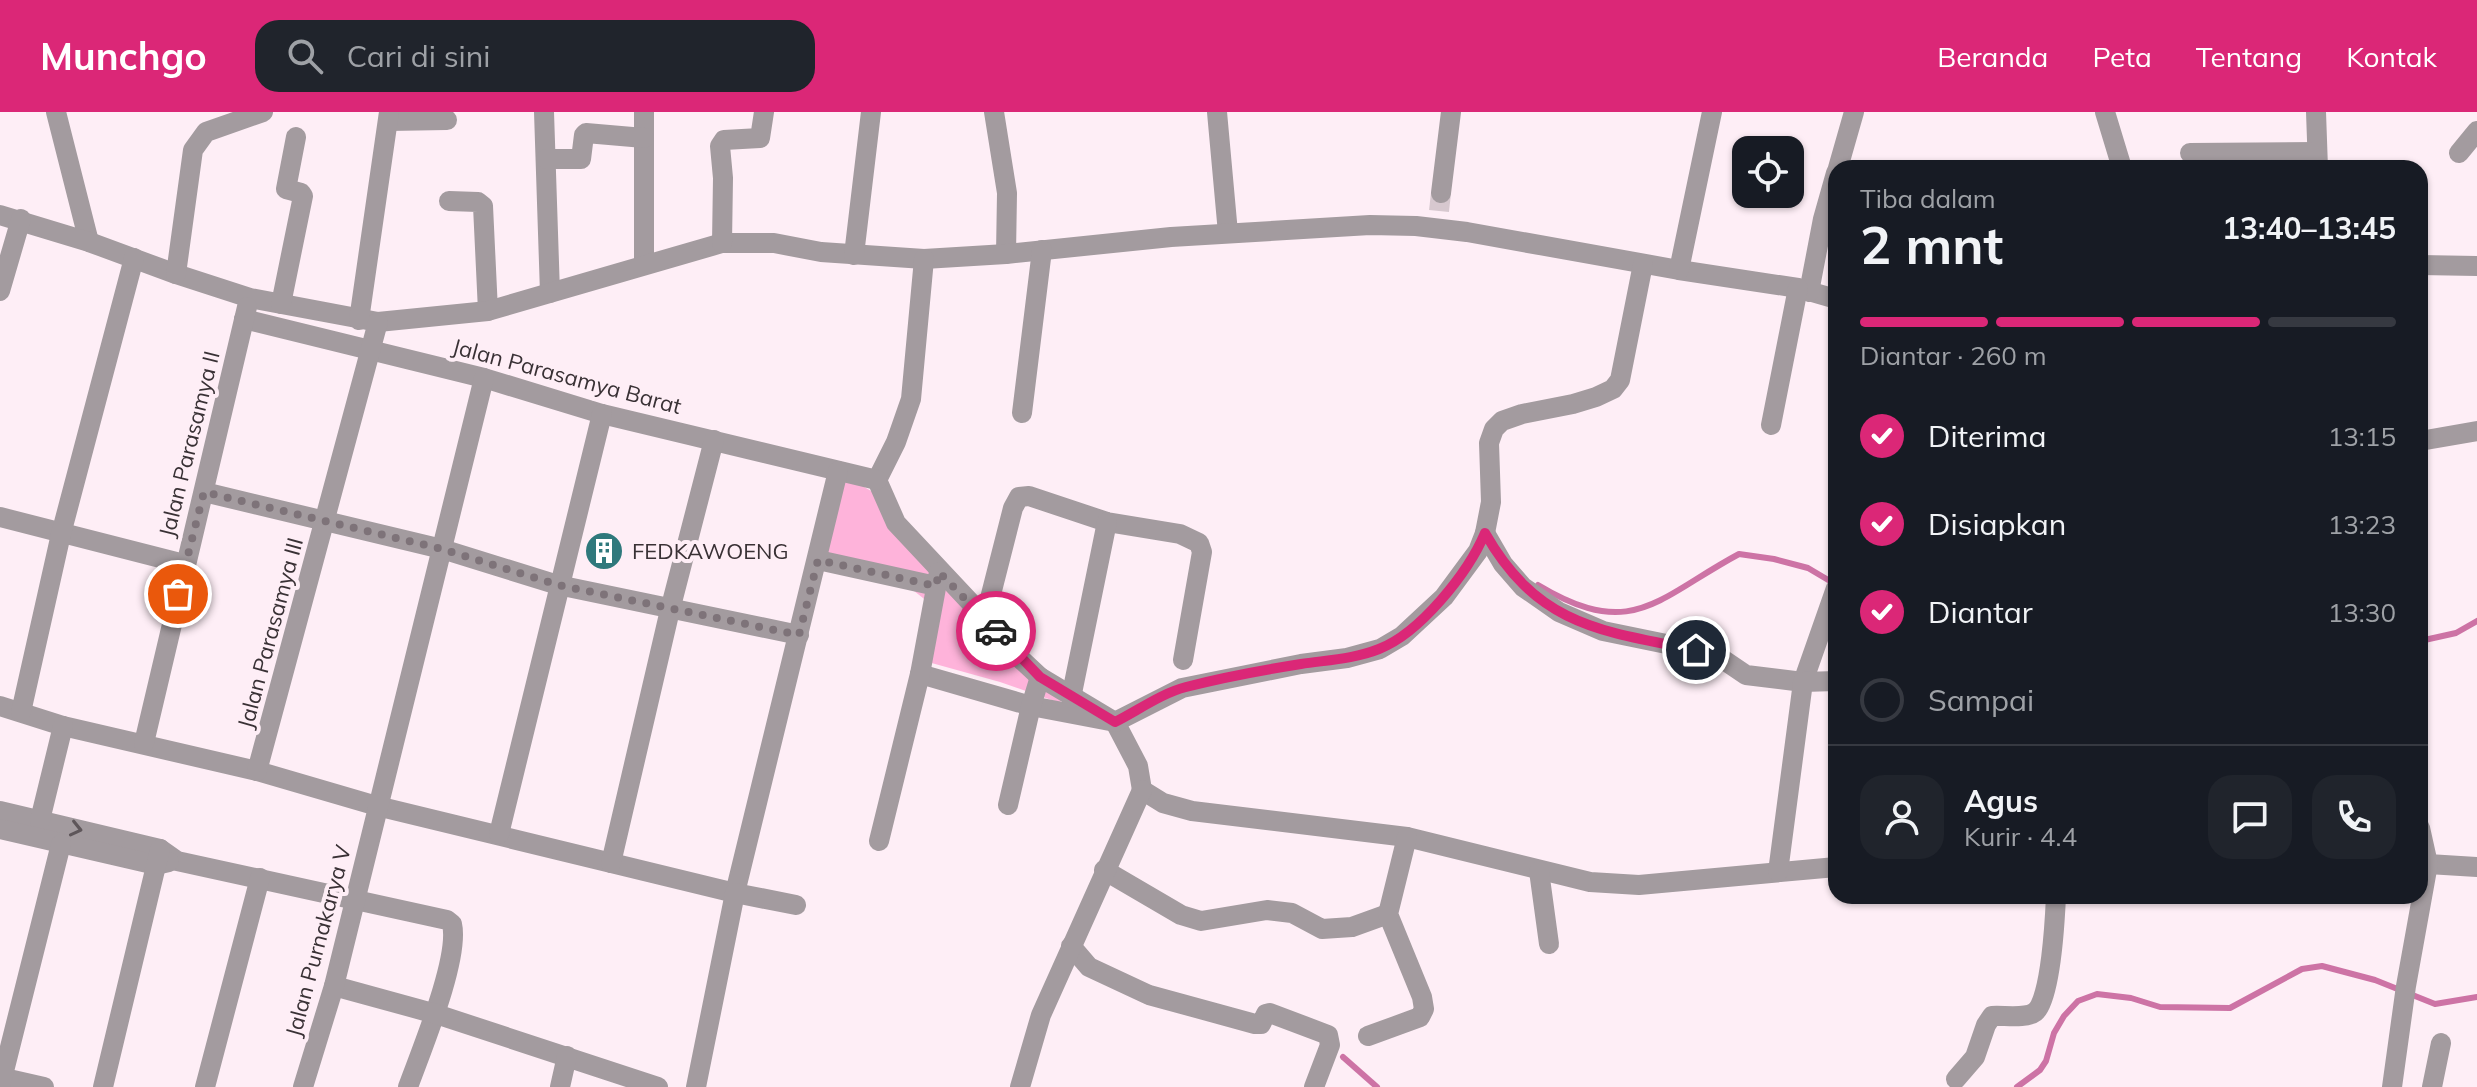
<!DOCTYPE html>
<html lang="id">
<head>
<meta charset="utf-8">
<style>
	:root { --surface:#171b24; --page:#20242c; --text:#f1f3f6; --muted:#9ea1a6; --line:#363941; --accent:#db2777 }
	body { margin:0; font-family:Mulish,sans-serif; background:var(--page); color:var(--text); height:100vh; display:flex; flex-direction:column; font-size:30px; white-space:nowrap }
	* { box-sizing:border-box; margin:0 }
	p { font-size:26px; color:var(--muted) }
	.icon { flex:none; width:44px; height:44px; fill:none; stroke:currentColor; stroke-width:2; stroke-linecap:round; stroke-linejoin:round }
	.map { position:relative; flex:1; overflow:hidden }
	.sheet { position:absolute; left:1828px; top:48px; width:600px; height:744px; display:flex; flex-direction:column; background:var(--surface); border-radius:24px; box-shadow:0 2px 6px #0004 }
	.sheet>* { flex:none }
	.buttons { position:absolute; left:1732px; top:24px; display:grid; gap:16px }
	.buttons a { display:grid; place-items:center; width:72px; height:72px; border-radius:16px; background:var(--surface); box-shadow:0 2px 6px #0004; font-size:40px }
	.pin { position:absolute; display:grid; place-items:center; width:68px; height:68px; color:#fff; margin:-34px; border:4px solid #fff; border-radius:50%; box-shadow:0 2px 8px #0007 }
	.courier { position:absolute; display:grid; place-items:center; width:80px; height:80px; margin:-40px; border:6px solid #db2777; border-radius:50%; background:#fff; color:#222; box-shadow:0 2px 10px #0007 }
	.summary em { font-style:normal; font-weight:700 }
	.summary div { display:flex; flex-direction:column-reverse }
	.summary { display:flex; align-items:center; justify-content:space-between; height:136px; padding:0 32px }
	h1 { font-size:52px; font-weight:700; line-height:60px }
	.bar { display:grid; grid-template-columns:repeat(4,1fr); gap:12px 8px; align-content:center; height:96px; padding:0 32px }
	.bar i { height:10px; border-radius:6px; background:var(--line) }
	.bar .selected { background:var(--accent) }
	.bar p { grid-column:span 4 }
	.line { display:flex; align-items:center; gap:20px; padding:0 32px; border-top:2px solid var(--line) }
	.line div { flex:1 }
	.round { display:grid; place-items:center; flex:none; width:84px; height:84px; border-radius:24px; background:var(--page) }
	ol { padding:0 32px; list-style:none }
	li { display:flex; align-items:center; gap:24px; height:88px }
	li p { margin-inline-start:auto }
	li .icon { padding:8px; border-radius:50%; background:var(--accent); color:#fff; stroke-width:4 }
	li:last-child { color:var(--muted) }
	li i { width:44px; height:44px; border:4px solid var(--line); border-radius:50% }
	header { display:flex; align-items:center; gap:48px; box-sizing:border-box; height:112px; padding:0 40px; background:var(--accent); color:#fff }
	header strong { font-size:38px }
	nav { display:flex; gap:44px; margin-inline-start:auto; font-size:28px }
	.search { width:560px; height:72px; background:var(--page); display:flex; align-items:center; gap:20px; box-sizing:border-box; padding:0 28px; border-radius:24px; color:var(--muted); font-size:30px }
	.map>svg:first-child { display:block }
	.park { fill:#feb3da }
	.lines { fill:none; stroke-linecap:round; stroke-linejoin:round }
	.stream { stroke:#cd73a5; stroke-width:6 }
	.minor-tunnel { stroke:#d7c8cf; stroke-width:20; stroke-dasharray:20 10; stroke-linecap:butt }
	.minor { stroke:#a39b9f; stroke-width:20 }
	.oneway { stroke:#5e565a }
	.done { stroke:#7e7379; stroke-width:8; stroke-dasharray:0 14.4 }
	.route { stroke:#db2777; stroke-width:10 }
	.labels { text-anchor:middle; stroke-width:8; stroke-linejoin:round; paint-order:stroke }
	.street-label { font-size:22px; fill:#393135; stroke:#feeef6 }
	.poi-label { font-size:22px; fill:#393135; stroke:#feeef6; text-anchor:start }
</style>
</head>
<body>
<header>
<strong>Munchgo</strong>
<div class="search"><svg class="icon" aria-label="search" viewBox="0 0 24 24"><circle cx="10" cy="10" r="6"/><path d="M15 15l6 6"/></svg>Cari di sini</div>
<nav><a>Beranda</a><a>Peta</a><a>Tentang</a><a>Kontak</a></nav>
</header>
<div class="map">
<svg width="2477" height="975" viewBox="0 0 2477 975">
	<rect width="100%" height="100%" fill="#feeef6"/>
	<!-- park -->
	<polygon class="park" points="842,362 878,383 1063,585 1060,591 1000,570 928,550 936,501 923,486 905,472 822,452"/>
	<g class="lines">
		<!-- stream -->
		<g class="stream">
			<path d="M1538 473C1633 530 1657 486 1739 442L1774 447 1808 456 1835 472"/>
			<polyline points="2420,529 2456,521 2477,509"/>
			<polyline points="1343,945 1377,975"/>
			<polyline points="2017,975 2040,958 2046,949 2054,921 2064,904 2078,889 2097,882 2131,886 2160,895 2230,896 2302,857 2322,854 2375,868 2435,892 2477,885"/>
		</g>
		<!-- minor-tunnel -->
		<polyline class="minor-tunnel" points="1439,99 1441,81"/>
		<!-- minor -->
		<g class="minor">
			<polyline points="56,0 89,130"/>
			<polyline points="544,0 550,181"/>
			<polyline points="644,0 644,153"/>
			<polyline points="994,0 1007,81 1006,142"/>
			<polyline points="1217,0 1228,121"/>
			<polyline points="2105,0 2122,56"/>
			<polyline points="2316,0 2318,56"/>
			<polyline points="389,9 447,8"/>
			<polyline points="2190,41 2317,40"/>
			<polyline points="2459,41 2477,19"/>
			<polyline points="546,47 581,47 584,23 586,21 644,26"/>
			<polyline points="1838,56 1854,0"/>
			<polyline points="1441,81 1451,0"/>
			<polyline points="449,89 478,90 483,94 488,199"/>
			<polyline points="0,103 89,130 176,162 250,186 378,210 488,199 722,131 774,131 821,140 924,147 1006,142 1171,125 1370,113 1416,114 1467,120 1679,158 1798,176 1836,187"/>
			<polyline points="722,131 723,66 720,34 724,28 760,26 764,0"/>
			<polyline points="854,143 871,0"/>
			<polyline points="924,147 911,287 896,330 877,368 896,411 985,506 1010,537 1040,565 1115,610 1138,654 1142,678 1163,691 1192,699 1407,725 1590,770 1639,773 1836,755"/>
			<polyline points="2420,153 2477,154"/>
			<polyline points="1679,158 1712,0"/>
			<polyline points="176,162 193,38 206,20 263,0"/>
			<polyline points="0,179 21,107"/>
			<polyline points="1809,180 1823,107 1836,61"/>
			<polyline points="281,192 303,84 301,81 286,77 296,25"/>
			<polyline points="244,207 484,266 602,302 877,368"/>
			<polyline points="359,208 389,0"/>
			<polyline points="1022,301 1042,138"/>
			<polyline points="1771,313 1798,176"/>
			<polyline points="2420,329 2477,319"/>
			<polyline points="204,380 442,437 558,473 799,523"/>
			<polyline points="0,405 184,452"/>
			<polyline points="1485,421 1503,452 1523,475 1559,500 1603,519 1715,542 1746,563 1803,570 1836,476"/>
			<polyline points="818,448 936,474"/>
			<polyline points="985,506 1013,396 1019,385 1029,384 1107,410 1180,422 1199,431 1202,440 1183,548"/>
			<polyline points="920,562 1031,594 1115,610 1182,576 1301,552 1347,546 1380,537 1402,524 1444,485 1478,439 1485,421 1491,390 1489,331 1494,317 1502,309 1522,302 1573,292 1596,285 1613,277 1620,268 1643,152"/>
			<polyline points="1071,586 1107,410"/>
			<polyline points="0,594 63,614 257,659 377,694 735,781 838,359"/>
			<polyline points="21,600 61,422 134,146"/>
			<polyline points="144,631 247,195"/>
			<polyline points="257,659 378,210"/>
			<polyline points="1008,693 1031,594 1040,565"/>
			<path d="M0 699 160 737 177 749 447 808 452 812C460 846 421 939 408 975"/>
			<polyline points="40,708 63,614"/>
			<polyline points="2420,716 2428,752 2477,755"/>
			<polyline points="0,717 156,753 169,750"/>
			<polyline points="499,722 602,302"/>
			<polyline points="879,729 920,562 939,460"/>
			<polyline points="611,751 670,498 714,328"/>
			<polyline points="1104,758 1181,803 1201,809 1267,798 1292,801 1322,817 1352,815 1388,802"/>
			<polyline points="1539,759 1549,832"/>
			<polyline points="1778,760 1803,570 1836,569"/>
			<polyline points="1071,834 1089,855 1149,883 1255,912 1261,912 1266,902 1270,901 1328,923 1330,933 1314,975"/>
			<polyline points="334,874 436,902 658,975"/>
			<polyline points="1368,924 1420,905 1424,897 1422,885 1388,802 1407,725"/>
			<polyline points="0,965 44,975"/>
			<path d="M1956 967 1975 945 1986 913 1992 904C2003 903 2026 907 2035 900 2051 888 2055 806 2056 784"/>
			<polyline points="0,975 61,732"/>
			<polyline points="103,975 160,737"/>
			<polyline points="205,975 260,766"/>
			<polyline points="303,975 334,874 484,266"/>
			<polyline points="560,975 567,944"/>
			<polyline points="696,975 735,781 796,793"/>
			<polyline points="1020,975 1041,903 1142,678"/>
			<polyline points="2392,975 2406,874 2428,752"/>
			<polyline points="2432,975 2441,931"/>
		</g>
	</g>
	<!-- one-way arrows -->
	<defs><path id="oneway-chevron" d="M-2-3.5L2.5 0L-2 3.5" fill="none" stroke-width="1.6" stroke-linecap="round" stroke-linejoin="round" transform="scale(2)"/></defs>
	<use class="oneway" href="#oneway-chevron" transform="translate(76 717) rotate(13)"/>
	<g class="lines">
		<!-- done -->
		<polyline class="done" points="178,482 204,380 442,437 558,473 799,523 818,448 936,474 939,460 996,519"/>
		<!-- route -->
		<path class="route" d="M996 519 1040 565 1115 610C1137 599 1162 581 1186 575 1224 565 1263 558 1301 552 1327 548 1354 547 1379 537 1420 521 1468 461 1485 421 1538 514 1601 519 1696 538"/>
	</g>
	<!-- icons -->
	<defs>
		<symbol id="building-disc" viewBox="-11 -11 22 22"><circle r="9.5" fill="#2f797c" stroke="#feeef6"/><path d="M-4-6H4V6H1V3H-1V6H-4ZM-2.5-4.3h1.7v1.8h-1.7ZM.8-4.3h1.7v1.8H.8ZM-2.5-1h1.7V.8h-1.7ZM.8-1h1.7V.8H.8Z" fill="#fff"/></symbol>
	</defs>
	<g fill-rule="evenodd">
		<use href="#building-disc" x="582" y="417" width="44" height="44"/>
	</g>
	<g class="labels">
		<!-- street labels -->
		<g class="street-label">
			<text transform="translate(567 264) rotate(15)" y="8">Jalan Parasamya Barat</text>
			<text transform="translate(189 332) rotate(-76)" y="8">Jalan Parasamya II</text>
			<text transform="translate(270 521) rotate(-75)" y="8">Jalan Parasamya III</text>
			<text transform="translate(318 829) rotate(-75)" y="8">Jalan Purnakarya V</text>
		</g>
		<!-- poi labels -->
		<g class="poi-label">
			<text x="632" y="447">FEDKAWOENG</text>
		</g>
	</g>
</svg>
<div class="buttons">
<a><svg class="icon" aria-label="locate" viewBox="0 0 24 24"><circle cx="12" cy="12" r="6"/><path d="M12 2v4M12 18v4M2 12h4M18 12h4"/></svg></a>
</div>
<div class="pin" style="left:178px;top:482px;background:#ea580c"><svg class="icon" aria-label="bag" viewBox="0 0 24 24"><path d="M5 8h14l-1 12H6zM9 8a3 3 0 0 1 6 0"/></svg></div>
<div class="pin" style="left:1696px;top:538px;background:#1f2937"><svg class="icon" aria-label="home" viewBox="0 0 24 24"><path d="M3 11l9-7 9 7M6 9v11h12V9"/></svg></div>
<div class="courier" style="left:996px;top:519px"><svg class="icon" aria-label="car" viewBox="0 0 24 24"><path d="M5 17H2v-5l4-1 3-4h7l3 4 3 1v5h-3M9 17h6M6 11h13"/><circle cx="7" cy="17" r="2"/><circle cx="17" cy="17" r="2"/></svg></div>
<section class="sheet">
<div class="summary"><div><h1>2 mnt</h1><p>Tiba dalam</p></div><em>13:40–13:45</em></div>
<div class="bar"><i class="selected"></i><i class="selected"></i><i class="selected"></i><i></i><p>Diantar · 260 m</p></div>
<ol>
<li><svg class="icon" aria-label="check" viewBox="0 0 24 24"><path d="M5 12l5 5 9-10"/></svg>Diterima<p>13:15</p></li>
<li><svg class="icon" aria-label="check" viewBox="0 0 24 24"><path d="M5 12l5 5 9-10"/></svg>Disiapkan<p>13:23</p></li>
<li><svg class="icon" aria-label="check" viewBox="0 0 24 24"><path d="M5 12l5 5 9-10"/></svg>Diantar<p>13:30</p></li>
<li><i></i>Sampai</li>
</ol>
<div class="line" style="height:144px"><a class="round"><svg class="icon" aria-label="person" viewBox="0 0 24 24"><circle cx="12" cy="8" r="4"/><path d="M4 21q1-7 8-7t8 7"/></svg></a><div><b>Agus</b><p>Kurir · 4.4</p></div><a class="round"><svg class="icon" aria-label="chat" viewBox="0 0 24 24"><path d="M4 5h16v11H9l-5 4z"/></svg></a><a class="round"><svg class="icon" aria-label="phone" viewBox="0 0 24 24"><path d="M5 4h4l2 5-3 2q2 4 5 5l2-3 5 2v4C11 20 4 13 5 4z"/></svg></a></div>
</section>
</div>
</body>
</html>
